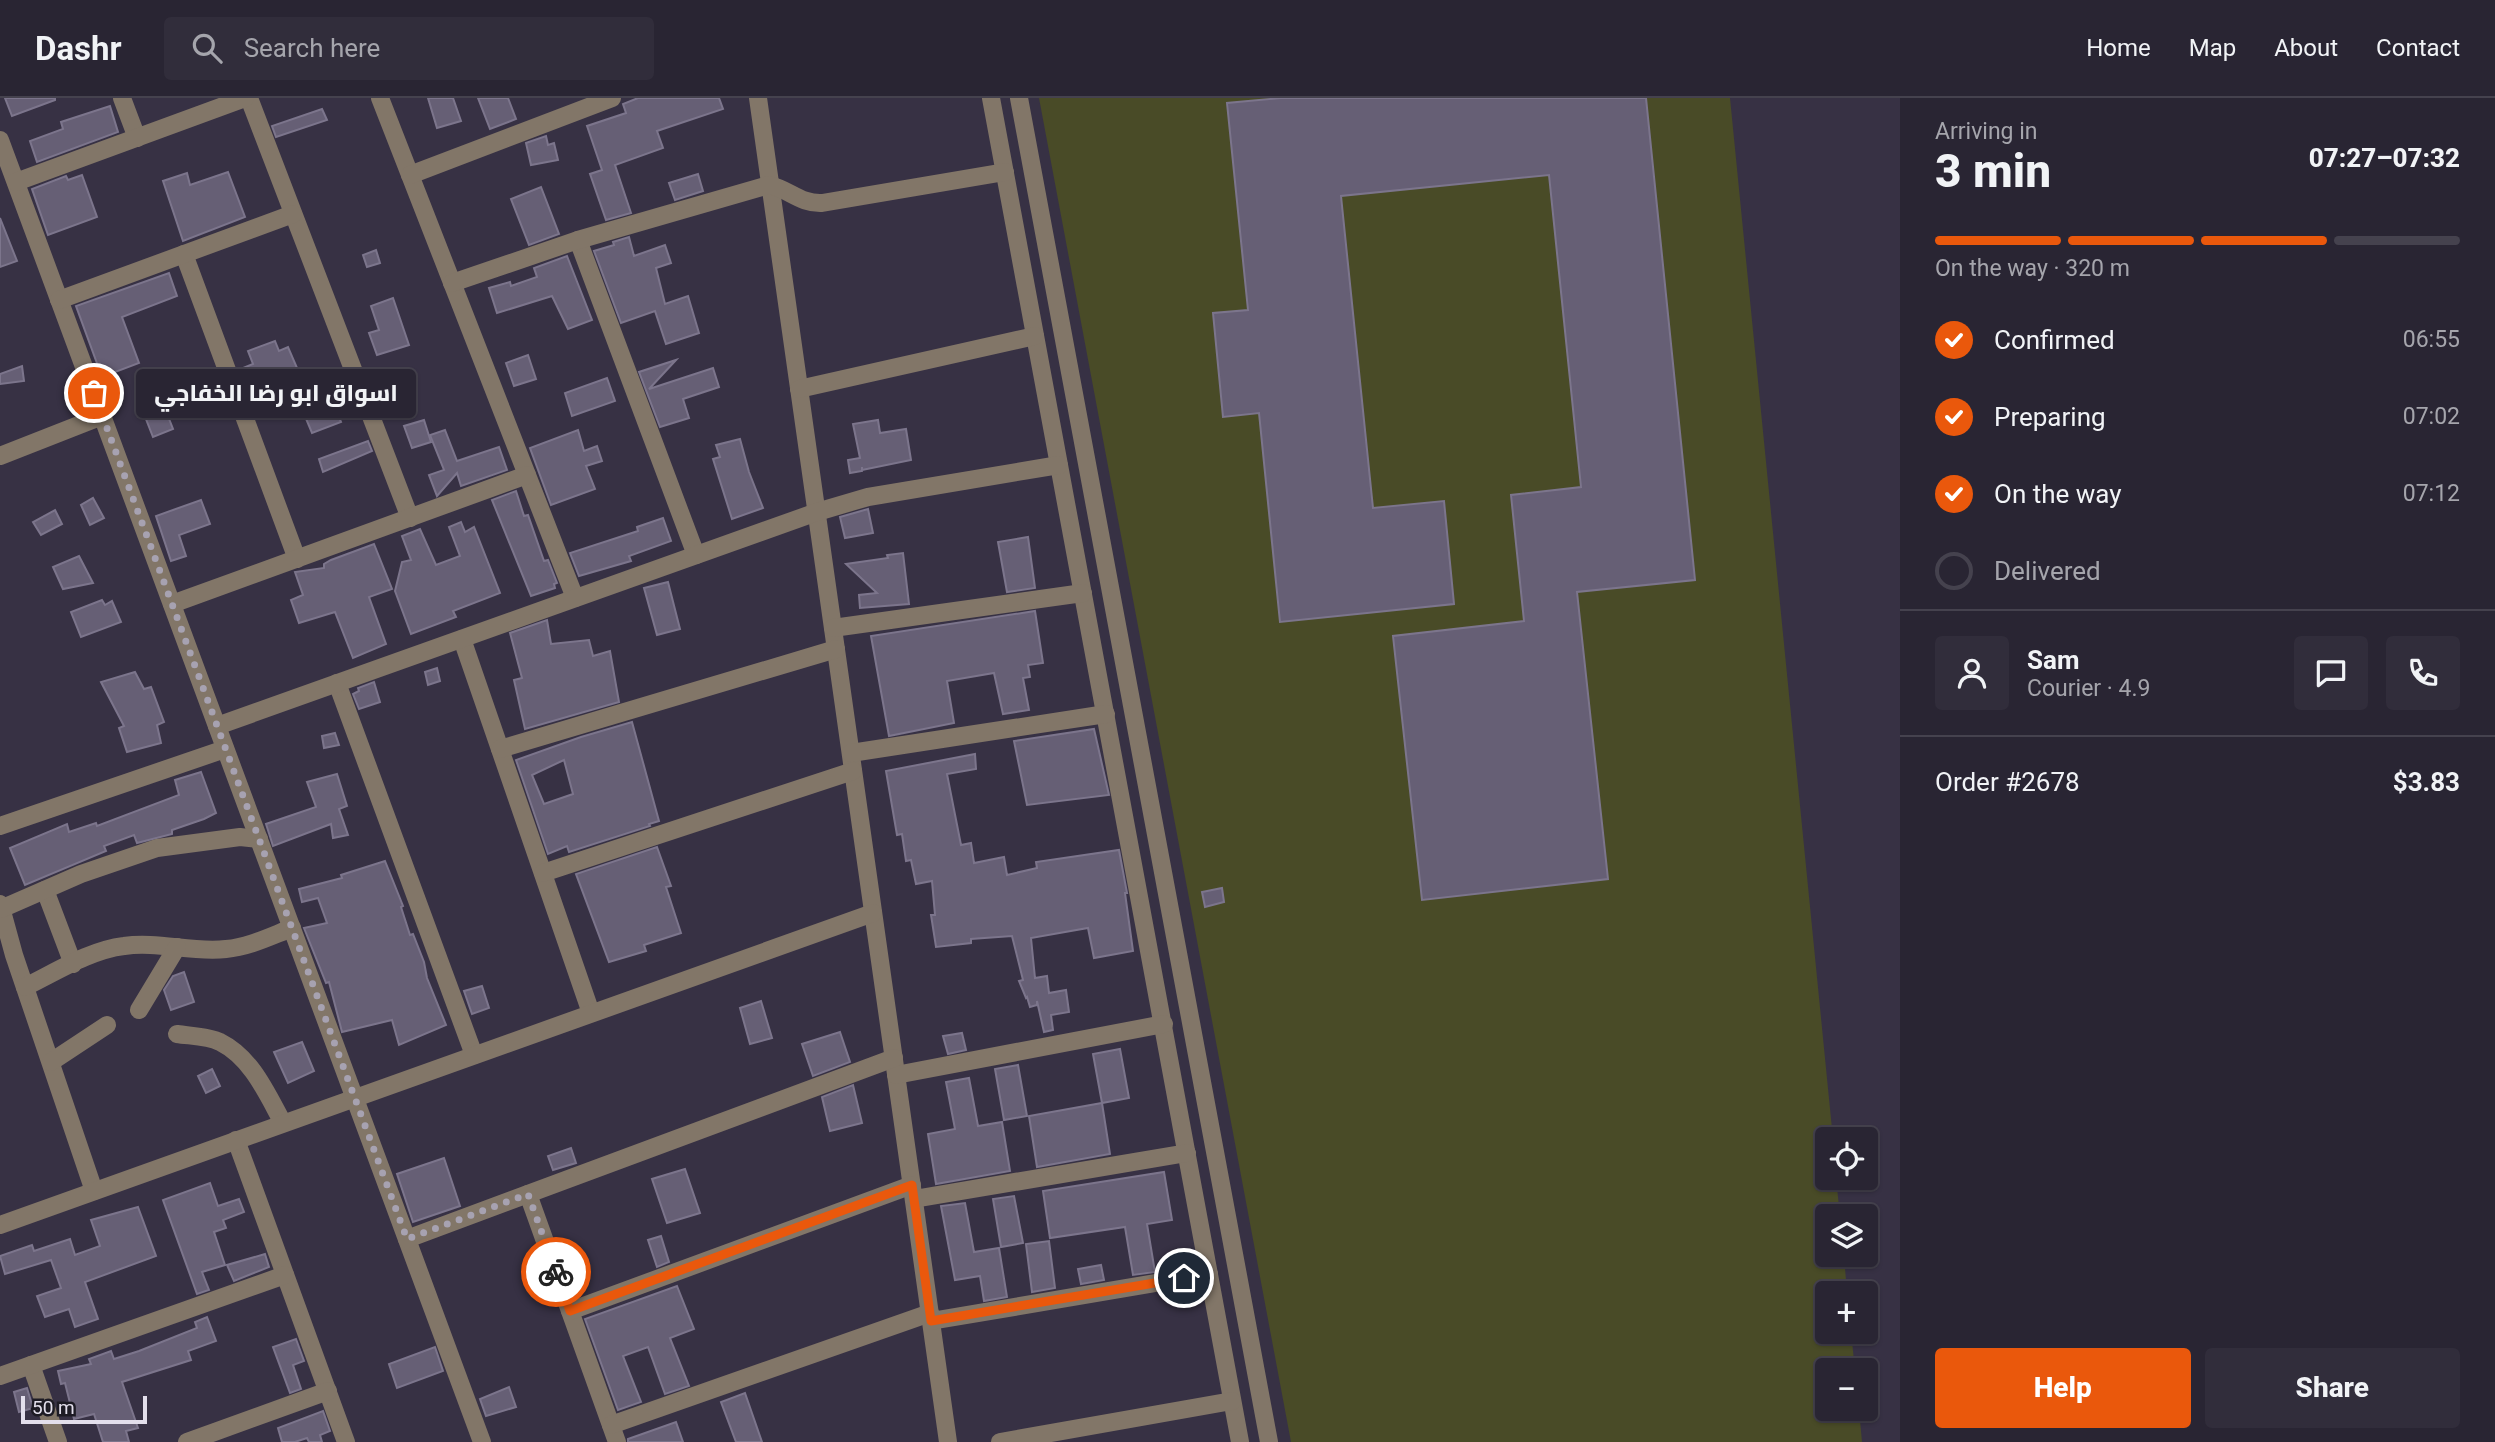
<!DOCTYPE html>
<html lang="en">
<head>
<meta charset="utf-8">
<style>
	:root { --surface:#292533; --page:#312d3b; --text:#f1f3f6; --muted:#a5a5ac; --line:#45424e; --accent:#ea580c }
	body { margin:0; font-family:Roboto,Cairo,sans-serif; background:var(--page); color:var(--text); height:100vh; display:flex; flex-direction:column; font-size:26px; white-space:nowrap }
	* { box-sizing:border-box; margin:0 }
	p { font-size:23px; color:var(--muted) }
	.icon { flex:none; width:38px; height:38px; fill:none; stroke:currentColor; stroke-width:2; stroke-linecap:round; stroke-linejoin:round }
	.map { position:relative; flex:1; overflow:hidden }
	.sheet { display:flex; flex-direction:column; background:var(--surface); width:595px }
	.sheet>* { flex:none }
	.buttons { position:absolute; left:1815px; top:1029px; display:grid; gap:14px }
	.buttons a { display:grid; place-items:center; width:63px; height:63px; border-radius:7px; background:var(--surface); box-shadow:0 2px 5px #0004,0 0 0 2px var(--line); font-size:35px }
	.scale { position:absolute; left:21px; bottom:18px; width:126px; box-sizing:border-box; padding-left:7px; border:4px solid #e3dfec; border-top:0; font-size:19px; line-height:24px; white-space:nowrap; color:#e3dfec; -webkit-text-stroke:5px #1d1b24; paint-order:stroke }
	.pin { position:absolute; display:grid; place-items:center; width:60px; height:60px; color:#fff; margin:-30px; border:4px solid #fff; border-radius:50%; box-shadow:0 2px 7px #0007 }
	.courier { position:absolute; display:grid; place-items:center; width:70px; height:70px; margin:-35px; border:5px solid #ea580c; border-radius:50%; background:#fff; color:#222; box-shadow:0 2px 9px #0007 }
	.bubble { position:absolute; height:49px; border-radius:7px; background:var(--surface); box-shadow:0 2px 5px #0004,0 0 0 2px var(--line); font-size:23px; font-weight:800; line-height:49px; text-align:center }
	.head em { font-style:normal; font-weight:800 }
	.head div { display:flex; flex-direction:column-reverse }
	.head { display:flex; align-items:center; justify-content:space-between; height:119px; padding:0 35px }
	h1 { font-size:46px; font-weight:800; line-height:52px }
	.bar { display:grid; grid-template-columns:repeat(4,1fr); gap:10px 7px; align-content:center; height:84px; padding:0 35px }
	.bar i { height:9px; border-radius:5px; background:var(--line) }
	.bar .current { background:var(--accent) }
	.bar p { grid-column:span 4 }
	.line { display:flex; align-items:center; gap:18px; padding:0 35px; border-top:2px solid var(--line) }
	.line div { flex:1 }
	.round { display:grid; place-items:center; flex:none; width:74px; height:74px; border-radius:7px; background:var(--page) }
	ol { padding:0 35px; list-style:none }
	li { display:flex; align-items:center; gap:21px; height:77px }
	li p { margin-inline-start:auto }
	li .icon { padding:7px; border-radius:50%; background:var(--accent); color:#fff; stroke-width:4 }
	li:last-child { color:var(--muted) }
	li i { width:38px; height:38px; border:4px solid var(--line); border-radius:50% }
	.cta { display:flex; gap:14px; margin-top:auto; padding:14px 35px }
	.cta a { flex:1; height:80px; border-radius:7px; background:var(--accent); color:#fff; font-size:28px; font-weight:800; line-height:80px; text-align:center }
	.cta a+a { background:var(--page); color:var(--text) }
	header { display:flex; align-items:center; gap:42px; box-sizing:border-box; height:98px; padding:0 35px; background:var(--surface); border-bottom:2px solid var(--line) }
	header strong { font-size:33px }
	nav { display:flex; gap:38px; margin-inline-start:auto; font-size:24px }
	.search { width:490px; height:63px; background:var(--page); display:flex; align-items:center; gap:18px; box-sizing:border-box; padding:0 24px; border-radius:7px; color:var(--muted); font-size:26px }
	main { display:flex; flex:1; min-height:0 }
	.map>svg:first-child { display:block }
	.green { fill:#494b27 }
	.building { fill:#665f75; stroke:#7c758c; stroke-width:2; fill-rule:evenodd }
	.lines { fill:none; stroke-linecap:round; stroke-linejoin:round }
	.minor { stroke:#827668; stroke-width:18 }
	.done { stroke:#a7a2b1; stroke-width:7; stroke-dasharray:0 12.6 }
	.route { stroke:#ea580c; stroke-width:9 }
</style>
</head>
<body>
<header>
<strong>Dashr</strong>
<div class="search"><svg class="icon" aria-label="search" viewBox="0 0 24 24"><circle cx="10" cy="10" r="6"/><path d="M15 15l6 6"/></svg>Search here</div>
<nav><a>Home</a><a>Map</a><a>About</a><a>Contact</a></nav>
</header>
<main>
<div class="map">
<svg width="1900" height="1344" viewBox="0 0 1900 1344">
	<rect width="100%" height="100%" fill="#373144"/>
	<!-- green -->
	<polygon class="green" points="1039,0 1730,0 1833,1041 1827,1041 1827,1080 1836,1080 1840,1118 1827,1118 1827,1157 1844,1157 1847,1195 1827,1195 1827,1234 1851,1234 1855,1272 1827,1272 1827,1311 1859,1311 1862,1344 1291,1344"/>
	<!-- building -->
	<g class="building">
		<polygon points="5,0 55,0 55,2 12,18"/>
		<polygon points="428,0 453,0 461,23 437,30"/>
		<polygon points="478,0 508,0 516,21 490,31"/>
		<polygon points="638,0 719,0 723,11 657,33 663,50 615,67 631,115 606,122 590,76 602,72 587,28 626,15 623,6"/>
		<polygon points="1281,0 1646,0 1695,482 1577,494 1608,781 1422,802 1393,538 1524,523 1511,397 1581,389 1549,77 1341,98 1373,410 1444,403 1454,506 1280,524 1259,315 1223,319 1213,215 1248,212 1227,5"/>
		<polygon points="110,8 118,34 37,64 30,43 63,31 61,24"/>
		<polygon points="322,11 327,22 276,39 272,28"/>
		<polygon points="546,38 548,47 554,45 558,62 531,67 526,45"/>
		<polygon points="228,74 245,119 183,143 163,83 187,75 190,87"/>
		<polygon points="698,76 703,93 675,102 669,85"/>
		<polygon points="82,77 97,119 48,137 32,91 66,78 68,82"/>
		<polygon points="541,89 559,136 529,147 511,101"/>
		<polygon points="0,120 17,163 0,169"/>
		<polygon points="629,139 634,158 665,147 671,165 656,170 665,206 688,198 699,235 666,246 655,213 621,225 594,153 614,147 613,144"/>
		<polygon points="376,152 380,165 367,169 363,157"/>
		<polygon points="567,158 592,222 568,231 552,198 497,215 489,190 510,184 511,188 537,179 534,170"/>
		<polygon points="169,175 177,198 122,219 139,265 102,279 76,208"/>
		<polygon points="393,200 409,247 377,257 369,235 379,232 371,208"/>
		<polygon points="275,243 279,253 288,249 303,284 338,271 347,294 331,300 341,324 312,335 302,311 299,312 287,278 247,293 242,281 247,279 243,270 253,266 248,253"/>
		<polygon points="528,257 536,281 514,288 506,265"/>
		<polygon points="676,262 649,291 713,270 719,289 683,301 689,320 660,329 639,274"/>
		<polygon points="22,268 24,283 0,286 0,276"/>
		<polygon points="607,280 615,303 572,318 565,295"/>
		<polygon points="164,308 173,331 153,339 144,316"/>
		<polygon points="424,322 431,344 412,350 404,328"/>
		<polygon points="878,322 880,335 906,331 911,362 862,372 862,369 862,373 850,375 848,362 860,360 853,326"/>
		<polygon points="445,332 457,363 499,349 507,372 461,388 457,375 437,398 429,377 444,372 430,337"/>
		<polygon points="578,332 584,353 597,348 602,363 586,368 595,391 551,407 530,350"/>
		<polygon points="740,341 749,374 763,410 732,421 713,361 720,359 716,347"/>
		<polygon points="368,343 372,353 323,374 319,361"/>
		<polygon points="516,393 524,418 528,417 544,463 548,462 557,485 554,486 555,490 531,498 492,402"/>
		<polygon points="93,400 104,420 90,427 81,407"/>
		<polygon points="201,402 210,426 179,437 186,458 171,463 156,418"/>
		<polygon points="868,411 873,435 845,440 840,419"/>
		<polygon points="55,412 62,426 41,437 33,424"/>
		<polygon points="663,420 671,443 629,458 631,463 579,478 570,455 638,433 637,429"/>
		<polygon points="461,424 465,434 474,429 500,495 453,513 456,519 411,536 395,493 402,464 411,462 402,438 420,431 436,467 460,458 449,429"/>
		<polygon points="1028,439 1035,490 1007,494 998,444"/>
		<polygon points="374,446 392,491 369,499 386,546 353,560 335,514 299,525 291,502 303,497 295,474 324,470 324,466 331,462"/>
		<polygon points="903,455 909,506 860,510 859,497 877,495 846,466 888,460 887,457"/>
		<polygon points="79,458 93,485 63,491 53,469"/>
		<polygon points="668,484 680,531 657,537 644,490"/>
		<polygon points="102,502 105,507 112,503 121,524 81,539 71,514"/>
		<polygon points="1035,513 1043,565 1028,567 1030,579 1023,580 1029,612 1003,616 994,575 947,583 954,625 889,638 871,538"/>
		<polygon points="547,522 551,546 589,542 593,558 610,553 619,604 525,631 514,582 522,580 510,535"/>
		<polygon points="437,570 440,583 428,587 425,574"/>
		<polygon points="135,574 144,591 151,589 164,624 157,627 161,645 127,654 119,630 124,628 101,584"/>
		<polygon points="374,584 380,604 359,611 353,596 359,593 358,590"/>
		<path d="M632 624 659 723 649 726 650 728 569 754 567 748 548 756 516 662 581 639ZM564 662 573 696 544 706 532 677Z"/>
		<polygon points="1094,631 1109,697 1027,707 1014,643"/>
		<polygon points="335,635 339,647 324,650 322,638"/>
		<polygon points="975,656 976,671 947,676 961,747 971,745 974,765 1004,759 1007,777 1037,770 1036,764 1119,752 1127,795 1125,795 1133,853 1094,860 1088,830 1031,840 1035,880 1047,878 1049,895 1066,892 1069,914 1051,917 1053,932 1044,934 1037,903 1037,907 1030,909 1027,899 1026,900 1019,883 1023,882 1012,838 971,841 971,845 936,849 931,817 935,817 932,783 916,786 911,762 906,763 902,736 897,737 886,673"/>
		<polygon points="201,674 216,715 204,721 172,732 172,736 137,745 134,737 104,748 106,753 25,787 10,750 67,726 69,734 96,725 97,728 179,697 175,682"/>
		<polygon points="337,676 347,708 339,711 348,737 333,740 331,726 273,748 266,726 316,709 307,684"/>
		<polygon points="657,749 671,788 666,789 681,835 644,847 646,853 609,864 576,776"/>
		<polygon points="385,763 403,808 401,809 410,837 413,836 424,864 427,880 446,927 399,947 392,922 342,934 329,884 326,885 304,830 327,825 318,800 302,804 299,791 342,780 341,777"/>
		<polygon points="1222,790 1224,804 1205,809 1202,794"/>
		<polygon points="184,874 194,904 171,912 164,892 173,878"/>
		<polygon points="482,888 489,910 472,916 464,893"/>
		<polygon points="761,903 772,940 750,946 740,910"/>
		<polygon points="840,934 850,964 813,978 802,946"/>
		<polygon points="962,935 966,952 948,956 943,938"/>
		<polygon points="302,944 314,973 288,985 274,954"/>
		<polygon points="1120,951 1129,1000 1102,1005 1093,956"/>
		<polygon points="1018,967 1027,1018 1004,1022 995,971"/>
		<polygon points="212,971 220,988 206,995 198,978"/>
		<polygon points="969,980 978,1028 1002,1024 1010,1073 936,1086 928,1036 955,1031 946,984"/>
		<polygon points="853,987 862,1025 830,1033 822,999"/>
		<polygon points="1102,1005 1110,1056 1037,1069 1029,1018"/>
		<polygon points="571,1050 576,1065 553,1072 548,1058"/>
		<polygon points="444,1060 460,1108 413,1124 397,1076"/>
		<polygon points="685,1071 700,1115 667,1125 652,1081"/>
		<polygon points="1164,1074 1172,1122 1147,1126 1155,1174 1133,1177 1125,1129 1050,1140 1043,1093"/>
		<polygon points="210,1085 218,1108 239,1101 244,1114 223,1122 226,1130 214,1134 225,1167 202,1174 209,1192 197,1196 163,1102"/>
		<polygon points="1014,1098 1023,1145 1001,1149 993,1101"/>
		<polygon points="965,1105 974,1154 999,1150 1007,1199 984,1203 980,1178 955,1182 941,1108"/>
		<polygon points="138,1109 156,1158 85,1184 98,1221 75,1229 69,1211 45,1219 37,1198 61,1190 51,1162 5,1176 0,1158 32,1147 34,1153 70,1141 75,1157 100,1148 91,1122"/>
		<polygon points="661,1138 669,1164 657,1169 648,1142"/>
		<polygon points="1049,1143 1055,1190 1032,1194 1026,1146"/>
		<polygon points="265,1156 269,1169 234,1183 227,1167"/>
		<polygon points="1101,1167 1104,1182 1081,1186 1078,1171"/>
		<polygon points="677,1188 694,1231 670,1240 689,1288 665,1296 648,1249 623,1258 641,1304 618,1312 585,1221"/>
		<polygon points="207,1219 216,1243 188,1253 191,1262 122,1284 138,1330 126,1333 129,1344 103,1344 94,1316 74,1321 65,1285 61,1286 58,1273 91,1266 89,1261 111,1253 114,1261 139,1253 197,1230 195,1224"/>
		<polygon points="296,1241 304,1263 293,1267 301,1291 290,1295 273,1249"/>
		<polygon points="435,1249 443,1273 397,1290 389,1266"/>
		<polygon points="509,1289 516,1309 486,1318 480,1301"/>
		<polygon points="27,1290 33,1310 19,1314 14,1294"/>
		<polygon points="745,1295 762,1344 736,1344 721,1304"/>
		<polygon points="323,1313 330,1333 320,1337 322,1344 309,1344 307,1340 295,1344 282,1344 278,1330"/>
		<polygon points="676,1324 683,1344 628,1344 628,1341"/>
	</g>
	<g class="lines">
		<!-- minor -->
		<g class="minor">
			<polyline points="122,0 137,40"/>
			<polyline points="249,0 410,420"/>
			<polyline points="380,0 575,500"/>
			<polyline points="758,0 948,1344"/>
			<polyline points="991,0 1240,1344"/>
			<polyline points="1019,0 1269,1344"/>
			<polyline points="0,42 482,1344"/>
			<polyline points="410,77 612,0"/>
			<polyline points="16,84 245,0"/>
			<polyline points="578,142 696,457"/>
			<polyline points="184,156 297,461"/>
			<path d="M452 185 578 142 769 87C789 91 800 106 822 105L1005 74"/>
			<polyline points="59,202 293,116"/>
			<polyline points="799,291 1035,238"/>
			<polyline points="0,358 102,318"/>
			<polyline points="172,506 527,377"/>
			<polyline points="833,530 1083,495"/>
			<polyline points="462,541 591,915"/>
			<polyline points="337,585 474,957"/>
			<polyline points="217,628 817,414 868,399 1059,367"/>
			<polyline points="500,651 836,551"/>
			<polyline points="851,655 1106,616"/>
			<polyline points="0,728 225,651"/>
			<polyline points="543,775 853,673"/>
			<polyline points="45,792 73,866"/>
			<polyline points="0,806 14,857 94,1093"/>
			<polyline points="1,811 81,776 157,750 240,739 259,741"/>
			<path d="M25 889C56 874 90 852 124 848 158 843 192 855 226 851 249 849 271 838 292 830"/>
			<polyline points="139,912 177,849"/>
			<path d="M177 936C190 938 209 938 220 944 252 960 267 996 283 1025"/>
			<polyline points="51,964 107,927"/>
			<polyline points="896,977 1164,926"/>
			<polyline points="236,1042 346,1344"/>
			<polyline points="528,1096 617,1344"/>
			<polyline points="914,1101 1187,1055"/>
			<polyline points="0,1127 873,815"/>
			<polyline points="407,1141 894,960"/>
			<polyline points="570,1213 912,1087"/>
			<polyline points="931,1223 1209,1176"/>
			<polyline points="31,1267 58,1344"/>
			<polyline points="0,1278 285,1177"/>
			<polyline points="611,1327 930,1215"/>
			<polyline points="187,1344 328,1293"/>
			<polyline points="1000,1344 1232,1303"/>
		</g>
	</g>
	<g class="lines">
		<!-- done -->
		<polyline class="done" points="94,295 407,1141 528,1096 556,1174"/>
		<!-- route -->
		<polyline class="route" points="556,1174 570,1213 912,1087 931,1223 1184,1180"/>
	</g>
</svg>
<div class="buttons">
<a><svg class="icon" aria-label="locate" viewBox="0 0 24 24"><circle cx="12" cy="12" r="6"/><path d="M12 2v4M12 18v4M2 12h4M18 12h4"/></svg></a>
<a><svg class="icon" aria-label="layers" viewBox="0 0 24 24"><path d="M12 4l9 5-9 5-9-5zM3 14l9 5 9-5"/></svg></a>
<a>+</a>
<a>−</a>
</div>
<div class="scale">50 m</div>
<div class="pin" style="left:94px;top:295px;background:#ea580c"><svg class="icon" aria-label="bag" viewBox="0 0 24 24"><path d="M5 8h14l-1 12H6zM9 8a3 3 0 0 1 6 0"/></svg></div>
<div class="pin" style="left:1184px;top:1180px;background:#1f2937"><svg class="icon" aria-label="home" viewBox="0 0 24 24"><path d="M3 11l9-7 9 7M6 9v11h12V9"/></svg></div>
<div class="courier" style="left:556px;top:1174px"><svg class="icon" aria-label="bike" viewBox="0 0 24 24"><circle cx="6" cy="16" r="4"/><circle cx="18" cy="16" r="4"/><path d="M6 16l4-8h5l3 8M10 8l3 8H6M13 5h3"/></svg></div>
<div class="bubble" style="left:136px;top:271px;width:280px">اسواق ابو رضا الخفاجي</div>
</div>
<section class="sheet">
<div class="head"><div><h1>3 min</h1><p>Arriving in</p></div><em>07:27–07:32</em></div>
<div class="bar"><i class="current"></i><i class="current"></i><i class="current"></i><i></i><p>On the way · 320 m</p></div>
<ol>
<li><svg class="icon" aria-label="check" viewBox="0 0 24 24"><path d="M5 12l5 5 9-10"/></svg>Confirmed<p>06:55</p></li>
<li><svg class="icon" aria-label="check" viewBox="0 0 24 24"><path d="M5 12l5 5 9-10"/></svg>Preparing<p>07:02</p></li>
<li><svg class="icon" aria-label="check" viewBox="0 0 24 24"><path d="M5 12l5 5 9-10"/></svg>On the way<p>07:12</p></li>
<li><i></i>Delivered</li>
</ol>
<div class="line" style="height:126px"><a class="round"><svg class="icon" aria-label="person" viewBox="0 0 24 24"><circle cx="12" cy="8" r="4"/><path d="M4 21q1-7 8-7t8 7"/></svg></a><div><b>Sam</b><p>Courier · 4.9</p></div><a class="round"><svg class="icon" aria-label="chat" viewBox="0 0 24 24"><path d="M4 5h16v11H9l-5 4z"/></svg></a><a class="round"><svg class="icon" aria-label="phone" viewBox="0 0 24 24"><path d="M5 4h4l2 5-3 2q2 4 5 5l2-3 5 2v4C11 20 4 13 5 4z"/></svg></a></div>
<div class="line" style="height:91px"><div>Order #2678</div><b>$3.83</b></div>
<div class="cta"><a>Help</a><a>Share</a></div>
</section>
</main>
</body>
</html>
